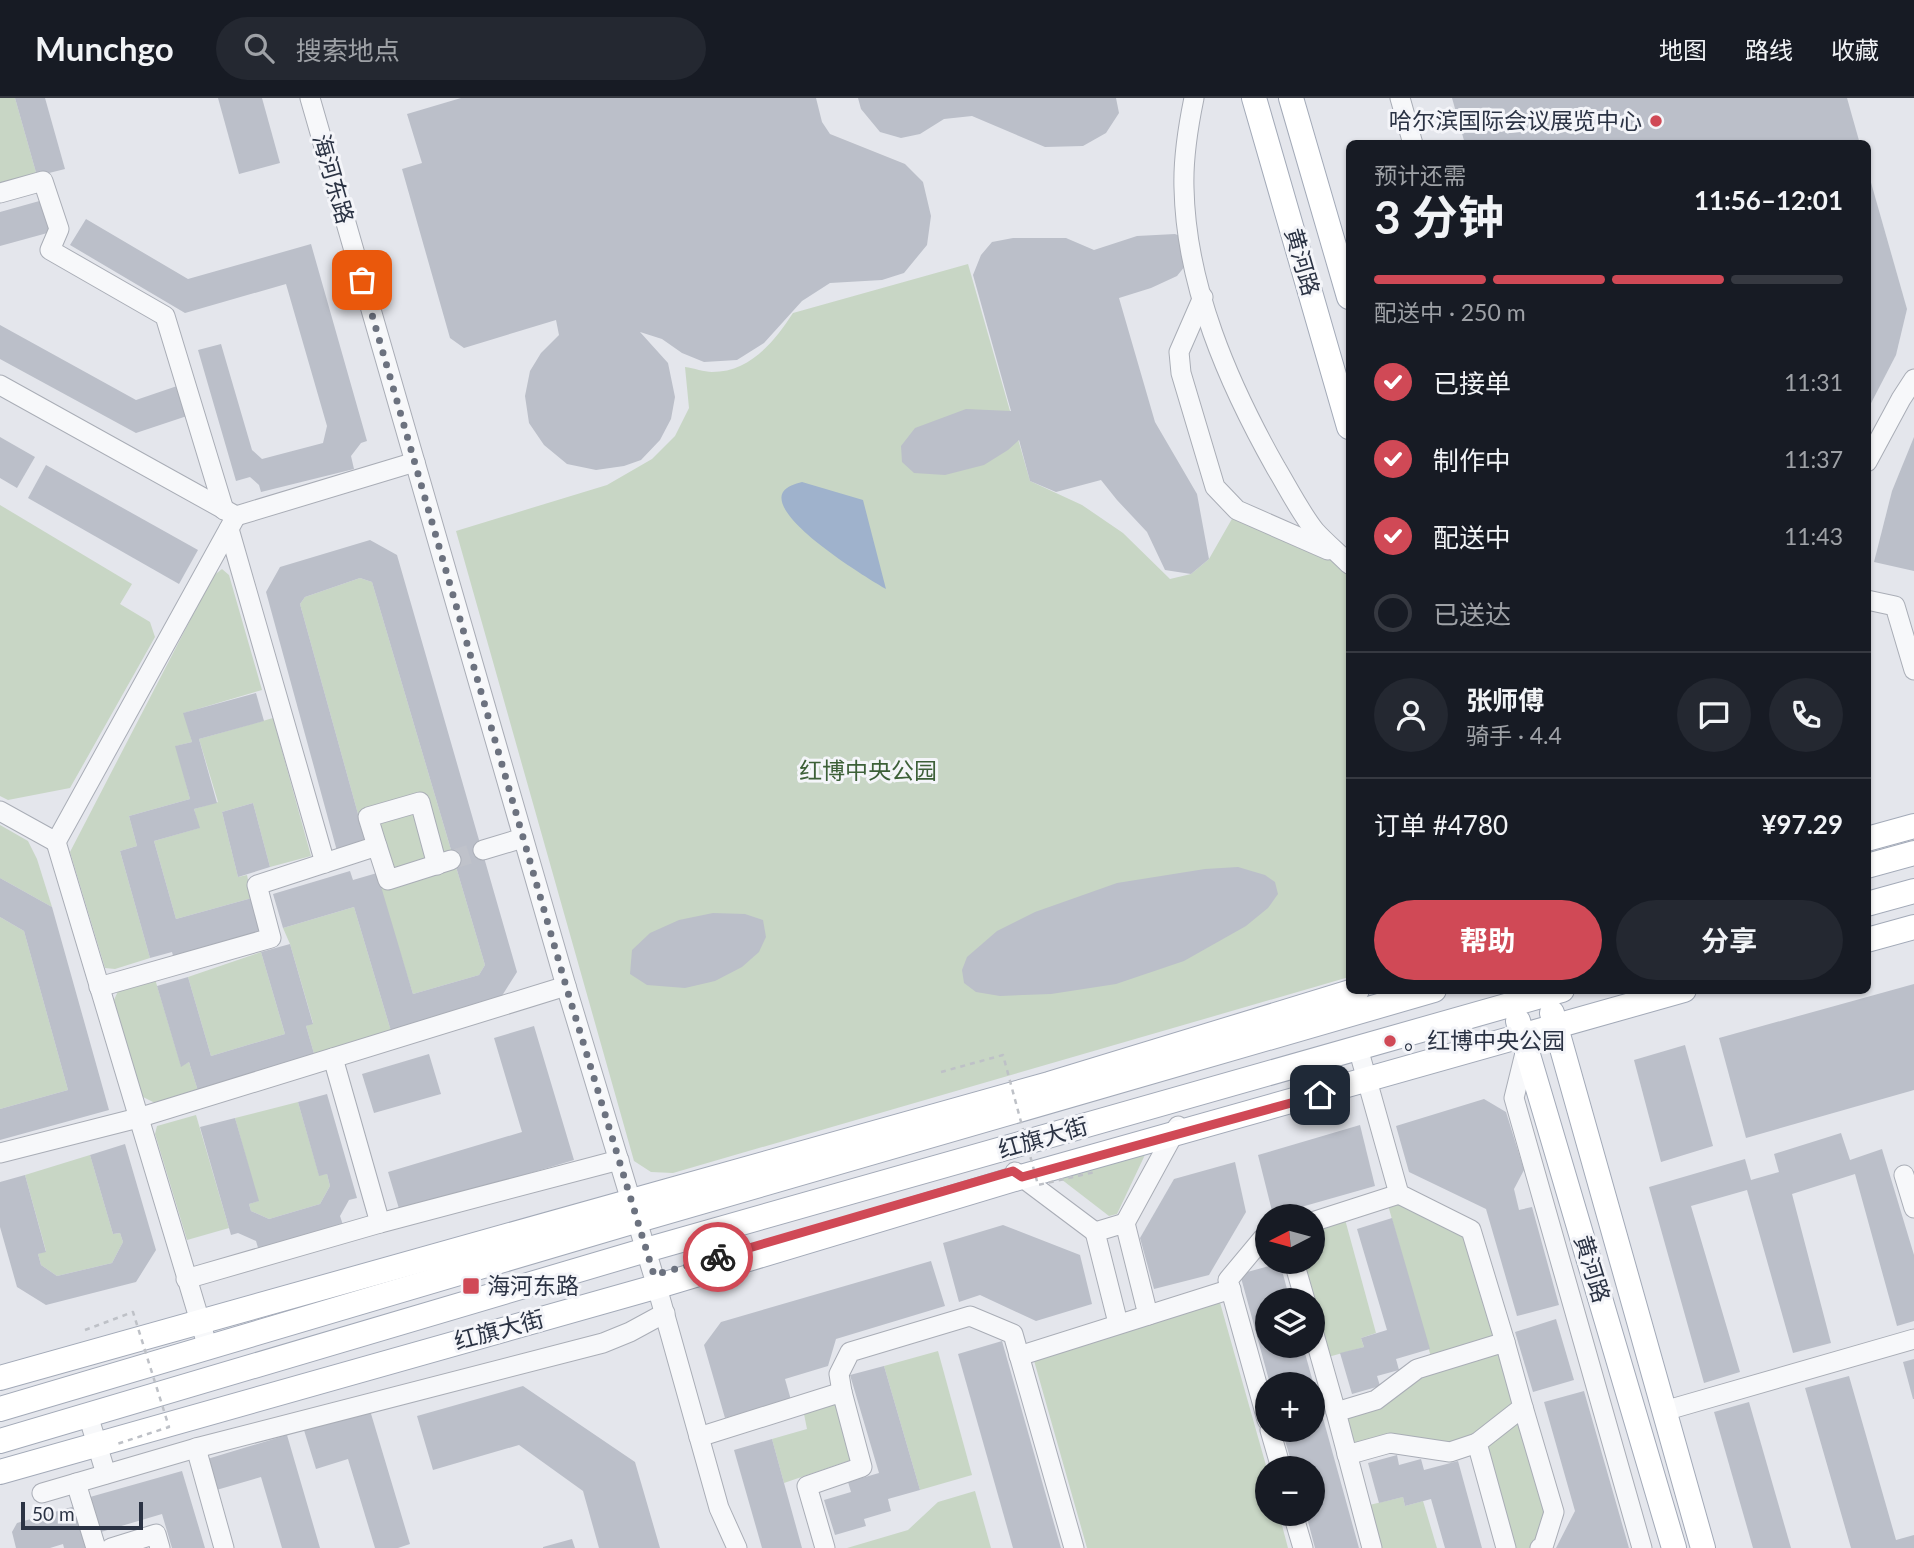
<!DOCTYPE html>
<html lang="zh">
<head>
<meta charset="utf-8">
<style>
	:root { --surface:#171b24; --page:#242831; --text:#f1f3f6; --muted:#9ea1a6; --line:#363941; --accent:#d04956 }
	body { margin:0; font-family:Lato,"Noto Sans SC",sans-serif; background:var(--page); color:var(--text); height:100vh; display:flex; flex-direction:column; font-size:26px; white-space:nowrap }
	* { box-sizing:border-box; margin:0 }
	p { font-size:23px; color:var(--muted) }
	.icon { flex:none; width:38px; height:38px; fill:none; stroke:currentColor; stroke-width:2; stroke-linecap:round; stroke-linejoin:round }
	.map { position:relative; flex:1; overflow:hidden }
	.details { position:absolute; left:1346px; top:42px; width:525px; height:854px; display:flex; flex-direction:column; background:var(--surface); border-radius:10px; box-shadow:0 2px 5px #0004 }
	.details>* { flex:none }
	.needle { width:46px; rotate:264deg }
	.fabs { position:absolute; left:1255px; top:1106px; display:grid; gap:14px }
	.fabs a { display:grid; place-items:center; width:70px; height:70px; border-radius:50%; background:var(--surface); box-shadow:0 2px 5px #0004; font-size:35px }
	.scale { position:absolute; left:21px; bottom:18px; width:122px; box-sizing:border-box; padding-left:7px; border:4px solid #2b3344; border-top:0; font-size:19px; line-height:24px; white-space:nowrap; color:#2b3344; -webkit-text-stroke:5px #f4f5f9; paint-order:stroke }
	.pin { position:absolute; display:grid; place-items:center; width:60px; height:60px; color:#fff; margin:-30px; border-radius:14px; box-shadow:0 4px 10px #0006 }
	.courier { position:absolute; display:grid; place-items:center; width:70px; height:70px; margin:-35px; border:5px solid #d04956; border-radius:50%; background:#fff; color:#222; box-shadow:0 2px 9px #0007 }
	.headline em { font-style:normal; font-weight:700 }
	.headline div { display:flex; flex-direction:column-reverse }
	.headline { display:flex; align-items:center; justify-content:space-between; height:119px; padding:0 28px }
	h1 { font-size:46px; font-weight:700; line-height:52px }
	.bar { display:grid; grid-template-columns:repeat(4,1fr); gap:10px 7px; align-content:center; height:84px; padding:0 28px }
	.bar i { height:9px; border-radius:5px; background:var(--line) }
	.bar .selected { background:var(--accent) }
	.bar p { grid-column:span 4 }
	.line { display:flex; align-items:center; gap:18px; padding:0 28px; border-top:2px solid var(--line) }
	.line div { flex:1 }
	.round { display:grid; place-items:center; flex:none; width:74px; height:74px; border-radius:37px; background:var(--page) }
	ol { padding:0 28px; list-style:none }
	li { display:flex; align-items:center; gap:21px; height:77px }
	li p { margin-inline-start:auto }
	li .icon { padding:7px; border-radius:50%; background:var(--accent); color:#fff; stroke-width:4 }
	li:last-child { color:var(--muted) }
	li i { width:38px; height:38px; border:4px solid var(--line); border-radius:50% }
	.button { display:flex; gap:14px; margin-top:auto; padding:14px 28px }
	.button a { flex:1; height:80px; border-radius:42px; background:var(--accent); color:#fff; font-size:28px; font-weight:700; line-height:80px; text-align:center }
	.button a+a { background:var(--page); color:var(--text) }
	header { display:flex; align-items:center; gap:42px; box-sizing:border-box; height:98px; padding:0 35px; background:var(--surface); border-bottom:2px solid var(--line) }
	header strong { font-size:33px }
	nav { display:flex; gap:38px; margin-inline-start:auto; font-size:24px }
	.search { width:490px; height:63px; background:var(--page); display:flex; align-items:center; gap:18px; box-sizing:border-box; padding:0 24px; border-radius:38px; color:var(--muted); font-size:26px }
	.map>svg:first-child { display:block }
	.green { fill:#c8d6c5 }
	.water { fill:#9fb2cc }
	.building { fill:#bbbfc9 }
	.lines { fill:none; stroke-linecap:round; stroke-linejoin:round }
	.minor-tunnel { stroke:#bfc2ca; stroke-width:19; stroke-dasharray:19 10; stroke-linecap:butt }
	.minor-casing { stroke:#a9adb6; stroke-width:21 }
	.major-casing { stroke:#a3aab8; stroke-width:26 }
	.minor { stroke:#f7f8fa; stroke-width:19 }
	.major { stroke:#fff; stroke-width:24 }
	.path-bridge { stroke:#bec1c7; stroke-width:2.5; stroke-dasharray:5 5; stroke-linecap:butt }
	.done { stroke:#6c727f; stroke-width:7; stroke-dasharray:0 12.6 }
	.route { stroke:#d04956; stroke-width:9 }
	.poi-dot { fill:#d04956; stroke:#f4f5f9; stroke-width:2.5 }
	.labels { text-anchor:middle; stroke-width:6; stroke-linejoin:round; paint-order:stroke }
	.poi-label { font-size:23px; fill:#2b3344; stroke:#f4f5f9; text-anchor:start }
	.street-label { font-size:23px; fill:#2b3344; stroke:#f4f5f9 }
	.park-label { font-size:23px; fill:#3d6038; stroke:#f4f5f9 }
</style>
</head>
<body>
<header>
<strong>Munchgo</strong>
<div class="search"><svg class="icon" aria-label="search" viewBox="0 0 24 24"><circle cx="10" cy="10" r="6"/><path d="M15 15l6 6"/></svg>搜索地点</div>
<nav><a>地图</a><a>路线</a><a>收藏</a></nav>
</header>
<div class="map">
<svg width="1914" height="1450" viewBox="0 0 1914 1450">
	<rect width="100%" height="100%" fill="#e4e6ec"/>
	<!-- green -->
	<g class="green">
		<polygon points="0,0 15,0 37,78 0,88"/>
		<path d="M968 166 1030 383 1082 407 1123 435 1170 481 1191 476 1209 461 1237 412 1340 464 1349 478V879L673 1075 651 1074 634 1063 456 433 607 387 652 361 675 338 689 310 685 269C694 270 704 274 712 274 750 274 774 244 793 215Z"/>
		<polygon points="0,407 132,486 120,506 150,524 155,539 70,690 8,702 0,698"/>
		<polygon points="222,471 229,477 262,592 184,615 192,644 176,648 190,701 129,718 137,748 120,753 150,860 115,871 105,870 70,754 213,478"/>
		<polygon points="360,480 372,484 485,867 479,877 413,896 366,745 300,506 305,499"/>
		<polygon points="273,620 311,758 270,769 253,705 222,714 238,779 247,777 252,800 176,821 154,743 199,730 194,711 218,704 199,641"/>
		<polygon points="0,727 28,743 37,761 52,809 0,780"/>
		<polygon points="354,809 391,933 315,959 306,928 313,925 290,846 283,830"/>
		<polygon points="0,819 24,833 68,992 0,1011"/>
		<polygon points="261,854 285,936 211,958 188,879"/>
		<polygon points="155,881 181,968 189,964 198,993 155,1005 141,998 114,902 118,893"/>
		<polygon points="298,1004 319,1077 327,1076 330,1088 320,1106 269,1121 251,1113 249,1106 258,1103 235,1020"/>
		<polygon points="196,1017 229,1130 187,1142 155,1036 157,1028"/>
		<polygon points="1152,1042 1117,1116 1109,1118 1048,1071"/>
		<polygon points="90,1057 113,1136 120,1135 123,1144 112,1165 57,1178 41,1167 38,1156 46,1153 25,1077"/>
		<polygon points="1386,1100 1471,1132 1554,1414 1540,1450 1506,1450 1477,1345 1390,1345 1347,1357 1336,1315 1433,1266"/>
		<polygon points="1343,1114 1376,1235 1361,1240 1364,1249 1321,1261 1313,1229 1312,1202 1294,1164 1312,1164 1313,1124"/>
		<polygon points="1219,1201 1267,1371 1267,1416 1279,1416 1288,1450 1087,1450 1033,1259"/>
		<polygon points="938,1253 972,1377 920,1392 884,1268"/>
		<polygon points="835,1304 851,1362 784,1385 772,1341 807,1331 804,1316"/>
		<polygon points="975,1393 991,1450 847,1450 908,1432 938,1404"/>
		<polygon points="1403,1399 1405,1408 1423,1403 1437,1450 1372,1450 1361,1409"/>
	</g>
	<!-- water -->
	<path class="water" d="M802 384 863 402 886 491C867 480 768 420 783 394 787 388 795 386 802 384Z"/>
	<!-- building -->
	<g class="building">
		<polygon points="15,0 45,0 65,71 37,78"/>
		<polygon points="218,0 262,0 280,65 239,76"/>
		<polygon points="461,0 816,0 822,24 830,36 905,66 923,84 931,118 927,147 904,175 882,182 830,185 802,203 764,245 737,262 704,264 682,255 662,241 640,234 668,265 675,299 671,321 660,342 641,362 624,368 596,372 567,366 544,347 529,325 525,298 530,273 541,255 559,237 556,222 464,250 450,240 402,71 422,65 407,16"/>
		<polygon points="858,0 1116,0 1119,15 1106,35 1083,48 1045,49 972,18 944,21 920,36 901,40 880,34 861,11"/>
		<polygon points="1452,0 1847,0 1860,46 1465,46"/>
		<polygon points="1868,74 1907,211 1896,257 1867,313"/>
		<polygon points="43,102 51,134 0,148 0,114"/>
		<polygon points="86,121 188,181 311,146 367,343 361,345 351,358 354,371 261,394 259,387 250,379 236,383 198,252 221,246 252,352 262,361 323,345 327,328 286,186 185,215 70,147"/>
		<polygon points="1175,136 1193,143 1194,157 1177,178 1151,190 1119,200 1155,324 1197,396 1209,461 1191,476 1165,472 1147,434 1117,402 1101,382 1056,394 1030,383 1019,342 1008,352 984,367 945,377 914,375 902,364 901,348 915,330 966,311 1011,313 973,177 981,157 992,144 1013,140 1066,140 1094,152 1137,138"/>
		<polygon points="0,227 136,302 183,286 193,316 136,335 0,261"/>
		<polygon points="0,339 35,359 17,390 0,380"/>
		<polygon points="1914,339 1914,473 1874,464 1892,393"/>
		<polygon points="46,367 198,452 179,486 28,400"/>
		<polygon points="370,442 397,457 517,874 500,901 391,933 354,809 283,830 273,796 350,773 353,782 377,775 413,896 479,877 485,867 372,484 360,480 305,499 300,506 366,745 337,753 266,494 280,469"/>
		<polygon points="256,595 264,623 199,641 217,705 194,711 200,730 154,743 176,821 252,800 262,835 174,861 172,854 150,860 120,753 137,748 129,718 190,701 175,648 192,644 183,615"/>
		<polygon points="253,705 270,769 238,779 222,714"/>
		<polygon points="1238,769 1265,777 1275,784 1278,796 1268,810 1246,828 1184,863 1116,886 1051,896 1000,898 976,894 964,885 962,872 967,859 997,833 1035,814 1117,785 1205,771"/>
		<polygon points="0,780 52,809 109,1012 0,1042 0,1011 68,992 24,833 0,819"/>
		<polygon points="713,815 745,816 763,822 766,839 759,854 742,869 715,883 685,890 647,887 630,876 632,852 650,835 679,822"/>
		<polygon points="290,846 313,926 306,928 315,959 198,993 189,964 181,969 157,888 188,879 211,958 285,936 261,854"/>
		<polygon points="1914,886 1914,992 1746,1040 1719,940"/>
		<polygon points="534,928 574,1062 400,1114 388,1074 522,1034 494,940"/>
		<polygon points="1685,947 1713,1048 1661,1064 1634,962"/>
		<polygon points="429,956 441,996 374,1015 362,976"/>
		<polygon points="327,996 357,1100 349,1102 340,1118 343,1127 259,1153 256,1143 238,1135 231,1137 200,1029 235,1020 259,1103 249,1106 251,1113 269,1121 320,1106 330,1088 327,1076 319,1078 298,1004"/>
		<polygon points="1484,1001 1506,1014 1524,1072 1514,1091 1519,1112 1532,1109 1559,1207 1517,1218 1486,1111 1409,1074 1396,1028"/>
		<polygon points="1360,1027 1375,1088 1273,1117 1258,1057"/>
		<polygon points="1841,1035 1850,1062 1882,1051 1914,1157 1914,1223 1897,1228 1855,1076 1792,1096 1831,1245 1793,1255 1747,1092 1691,1108 1740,1274 1704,1285 1649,1089 1745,1061 1751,1082 1779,1074 1774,1056"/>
		<polygon points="125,1046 156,1152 136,1184 46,1207 17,1189 0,1129 0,1084 25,1077 46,1154 38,1156 41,1167 57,1178 112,1165 123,1144 120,1135 113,1136 90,1057"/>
		<polygon points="1235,1064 1246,1114 1209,1177 1154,1191 1140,1140 1174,1081"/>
		<polygon points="1392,1120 1430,1251 1396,1261 1399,1272 1377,1278 1380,1288 1352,1296 1340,1255 1364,1249 1361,1240 1387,1232 1357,1131"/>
		<polygon points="1003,1127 1080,1157 1092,1206 1036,1223 980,1197 959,1204 943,1145"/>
		<polygon points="931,1163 945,1208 836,1241 828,1268 785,1281 791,1302 725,1320 704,1247 721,1224"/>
		<polygon points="1280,1165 1290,1202 1267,1202 1267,1248 1303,1248 1359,1450 1315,1450 1306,1416 1312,1416 1312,1370 1293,1370 1282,1332 1312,1332 1312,1286 1270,1286 1240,1176"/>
		<polygon points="1556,1221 1574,1282 1533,1294 1515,1234"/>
		<polygon points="1002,1243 1061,1450 1013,1450 958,1256"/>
		<polygon points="1914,1261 1914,1301 1913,1301 1903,1264"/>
		<polygon points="884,1268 920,1392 888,1401 891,1413 864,1421 866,1428 835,1437 824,1402 851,1394 848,1384 879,1375 850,1277"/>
		<polygon points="1849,1278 1896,1442 1914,1437 1914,1450 1851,1450 1805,1290"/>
		<polygon points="523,1288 635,1364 660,1450 599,1450 583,1393 519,1347 433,1372 417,1318"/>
		<polygon points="1584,1293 1629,1450 1556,1450 1575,1413 1544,1304"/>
		<polygon points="1749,1304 1791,1450 1753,1450 1714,1314"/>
		<polygon points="369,1309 410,1446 398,1450 375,1450 348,1361 316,1371 303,1329"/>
		<polygon points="287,1337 320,1450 282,1450 261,1379 213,1393 204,1362"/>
		<polygon points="772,1341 784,1385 802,1450 762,1450 734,1352"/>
		<polygon points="1397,1357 1399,1367 1421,1361 1424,1372 1458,1363 1482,1450 1445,1450 1431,1401 1405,1408 1403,1399 1379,1405 1368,1365"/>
		<polygon points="182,1373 205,1450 172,1450 162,1416 101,1434 90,1399"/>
		<polygon points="75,1408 87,1450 64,1450 63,1446 50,1450 16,1450 12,1434 17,1425"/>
		<polygon points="572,1441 575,1450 543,1450 543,1449"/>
	</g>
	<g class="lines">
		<!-- minor-tunnel -->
		<polyline class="minor-tunnel" points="451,762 483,752"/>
		<defs>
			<g id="minor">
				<polyline points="310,0 566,888 657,1189 719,1410 737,1450"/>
				<path d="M1194 0C1188 29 1183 60 1184 90 1186 188 1228 285 1276 370 1288 390 1300 414 1315 433 1325 444 1338 455 1349 466"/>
				<polyline points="1400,0 1413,46"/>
				<polyline points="0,95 43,83 59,131 50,152 165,218 224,412"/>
				<polyline points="1203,199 1179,254 1181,275 1215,389 1237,412 1328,452"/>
				<polyline points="0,287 236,418 56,744 0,713"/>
				<polyline points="1867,364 1901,301 1914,281"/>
				<polyline points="236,418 415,364"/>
				<polyline points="229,431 325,765"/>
				<polyline points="1867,502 1895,508 1914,572"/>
				<polyline points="56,744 208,1250"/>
				<polyline points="377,748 368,719 420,704 437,767"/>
				<polyline points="483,752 523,740"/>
				<polyline points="99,889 271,840 257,787 377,748 388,782 451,762"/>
				<polyline points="1358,950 1399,1096 1471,1132 1505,1244"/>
				<polyline points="1526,951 1514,1000 1642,1450"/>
				<polyline points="333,960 380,1125"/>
				<polyline points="0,1055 138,1020 566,888"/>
				<polyline points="1015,1074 1095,1134"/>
				<polyline points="1904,1077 1914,1110"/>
				<polyline points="1312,1124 1399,1096"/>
				<polyline points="1125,1125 1178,1028"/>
				<polyline points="1267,1139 1263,1140 1228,1182 1267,1322"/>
				<polyline points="1294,1164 1305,1202"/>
				<polyline points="186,1181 380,1125 619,1062"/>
				<polyline points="1118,1225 1095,1134 1125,1125 1148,1217"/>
				<polyline points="1312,1229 1336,1314"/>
				<polyline points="1019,1258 1231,1191"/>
				<polyline points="842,1294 839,1276 850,1254 970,1218 1013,1236 1074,1450"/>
				<polyline points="1523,1309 1554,1414 1543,1449 1540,1450"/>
				<polyline points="1664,1313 1914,1241"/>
				<polyline points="88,1317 106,1376"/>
				<polyline points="1270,1332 1281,1370"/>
				<polyline points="699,1339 842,1294 862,1369 807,1388 825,1450"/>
				<polyline points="196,1350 224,1450"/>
				<polyline points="1347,1357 1390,1345 1450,1354 1477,1345"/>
				<polyline points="76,1385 96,1450"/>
				<polyline points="42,1395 196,1350 603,1245 630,1234 665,1215"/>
				<polyline points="1293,1416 1303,1450"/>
				<polyline points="111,1450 156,1436 160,1450"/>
				<polyline points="1372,1450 1336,1314 1376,1302 1417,1271 1505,1244 1523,1309 1477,1345 1506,1450"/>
			</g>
			<g id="major">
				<polyline points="1254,0 1349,329"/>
				<polyline points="1291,0 1349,199"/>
				<polyline points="1867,741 1914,728"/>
				<polyline points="1867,768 1914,755"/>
				<polyline points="1867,806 1914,793"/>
				<polyline points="1867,842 1914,829"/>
				<polyline points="1552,915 1703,1450"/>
				<polyline points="1518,923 1674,1450"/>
				<polyline points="0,1280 1049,986 1357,892"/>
				<polyline points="0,1311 635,1123 1434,892"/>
				<polyline points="0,1343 646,1152 1562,892"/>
				<polyline points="0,1374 662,1187 1028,1077 1684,892"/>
			</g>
		</defs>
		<!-- minor casing -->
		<use href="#minor" class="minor-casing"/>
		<!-- major casing -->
		<use href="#major" class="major-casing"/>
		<!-- minor -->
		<use href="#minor" class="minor"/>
		<!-- major -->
		<use href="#major" class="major"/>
		<!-- path-bridge -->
		<g class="path-bridge">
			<polyline points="941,974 1003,957 1038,1087 1095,1074"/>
			<polyline points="85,1232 133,1214 169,1329 117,1346"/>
		</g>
	</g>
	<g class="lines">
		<!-- done -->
		<polyline class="done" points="362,182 566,888 654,1177 718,1159"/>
		<!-- route -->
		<polyline class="route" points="718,1159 1013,1073 1022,1079 1320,997"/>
	</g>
	<!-- markers -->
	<g class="poi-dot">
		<circle cx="1656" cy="23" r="7"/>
		<circle cx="1390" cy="943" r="7"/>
		<rect x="462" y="1179" width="18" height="18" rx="3.5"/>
	</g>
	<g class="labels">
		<!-- poi labels -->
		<g class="poi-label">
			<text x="1642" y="31" text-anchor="end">哈尔滨国际会议展览中心</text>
			<text x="1404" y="951">。红博中央公园</text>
			<text x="487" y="1196">海河东路</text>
		</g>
		<!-- street labels -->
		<g class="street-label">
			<text transform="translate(333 81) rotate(74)" y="8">海河东路</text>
			<text transform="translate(1302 164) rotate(74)" y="8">黄河路</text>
			<text transform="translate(1043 1040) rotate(-16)" y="8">红旗大街</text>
			<text transform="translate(1592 1171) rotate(73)" y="8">黄河路</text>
			<text transform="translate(499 1232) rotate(-15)" y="8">红旗大街</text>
		</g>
		<!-- park labels -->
		<g class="park-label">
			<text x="868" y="681">红博中央公园</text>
		</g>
	</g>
</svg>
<div class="fabs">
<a><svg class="needle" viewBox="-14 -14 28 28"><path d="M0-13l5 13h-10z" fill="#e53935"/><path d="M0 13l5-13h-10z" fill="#9ea1a6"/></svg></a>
<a><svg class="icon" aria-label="layers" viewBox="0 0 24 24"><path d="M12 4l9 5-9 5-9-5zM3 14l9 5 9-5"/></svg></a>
<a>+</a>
<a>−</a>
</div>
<div class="scale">50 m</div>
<div class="pin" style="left:362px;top:182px;background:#ea580c"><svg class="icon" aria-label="bag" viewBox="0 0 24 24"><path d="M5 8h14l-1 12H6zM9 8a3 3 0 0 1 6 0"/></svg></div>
<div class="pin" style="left:1320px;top:997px;background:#1f2937"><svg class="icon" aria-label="home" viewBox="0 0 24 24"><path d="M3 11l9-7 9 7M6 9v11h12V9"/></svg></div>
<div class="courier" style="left:718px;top:1159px"><svg class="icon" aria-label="bike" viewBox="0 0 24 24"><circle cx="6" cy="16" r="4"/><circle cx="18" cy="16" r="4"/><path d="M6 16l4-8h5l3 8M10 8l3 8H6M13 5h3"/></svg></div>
<section class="details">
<div class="headline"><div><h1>3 分钟</h1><p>预计还需</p></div><em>11:56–12:01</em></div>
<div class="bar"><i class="selected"></i><i class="selected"></i><i class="selected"></i><i></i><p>配送中 · 250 m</p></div>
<ol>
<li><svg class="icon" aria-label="check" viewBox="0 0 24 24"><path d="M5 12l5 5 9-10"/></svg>已接单<p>11:31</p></li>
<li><svg class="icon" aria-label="check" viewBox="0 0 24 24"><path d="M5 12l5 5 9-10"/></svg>制作中<p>11:37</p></li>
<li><svg class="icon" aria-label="check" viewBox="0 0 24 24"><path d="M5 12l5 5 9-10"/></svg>配送中<p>11:43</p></li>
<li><i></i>已送达</li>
</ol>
<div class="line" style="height:126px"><a class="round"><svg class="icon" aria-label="person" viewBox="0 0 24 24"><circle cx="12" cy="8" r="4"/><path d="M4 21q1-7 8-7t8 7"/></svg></a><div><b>张师傅</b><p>骑手 · 4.4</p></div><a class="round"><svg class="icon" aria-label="chat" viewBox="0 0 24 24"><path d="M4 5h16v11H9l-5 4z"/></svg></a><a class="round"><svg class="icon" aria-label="phone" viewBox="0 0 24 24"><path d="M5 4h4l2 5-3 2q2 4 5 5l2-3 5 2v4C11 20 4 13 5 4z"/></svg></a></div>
<div class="line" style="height:91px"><div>订单 #4780</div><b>¥97.29</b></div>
<div class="button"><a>帮助</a><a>分享</a></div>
</section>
</div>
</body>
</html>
